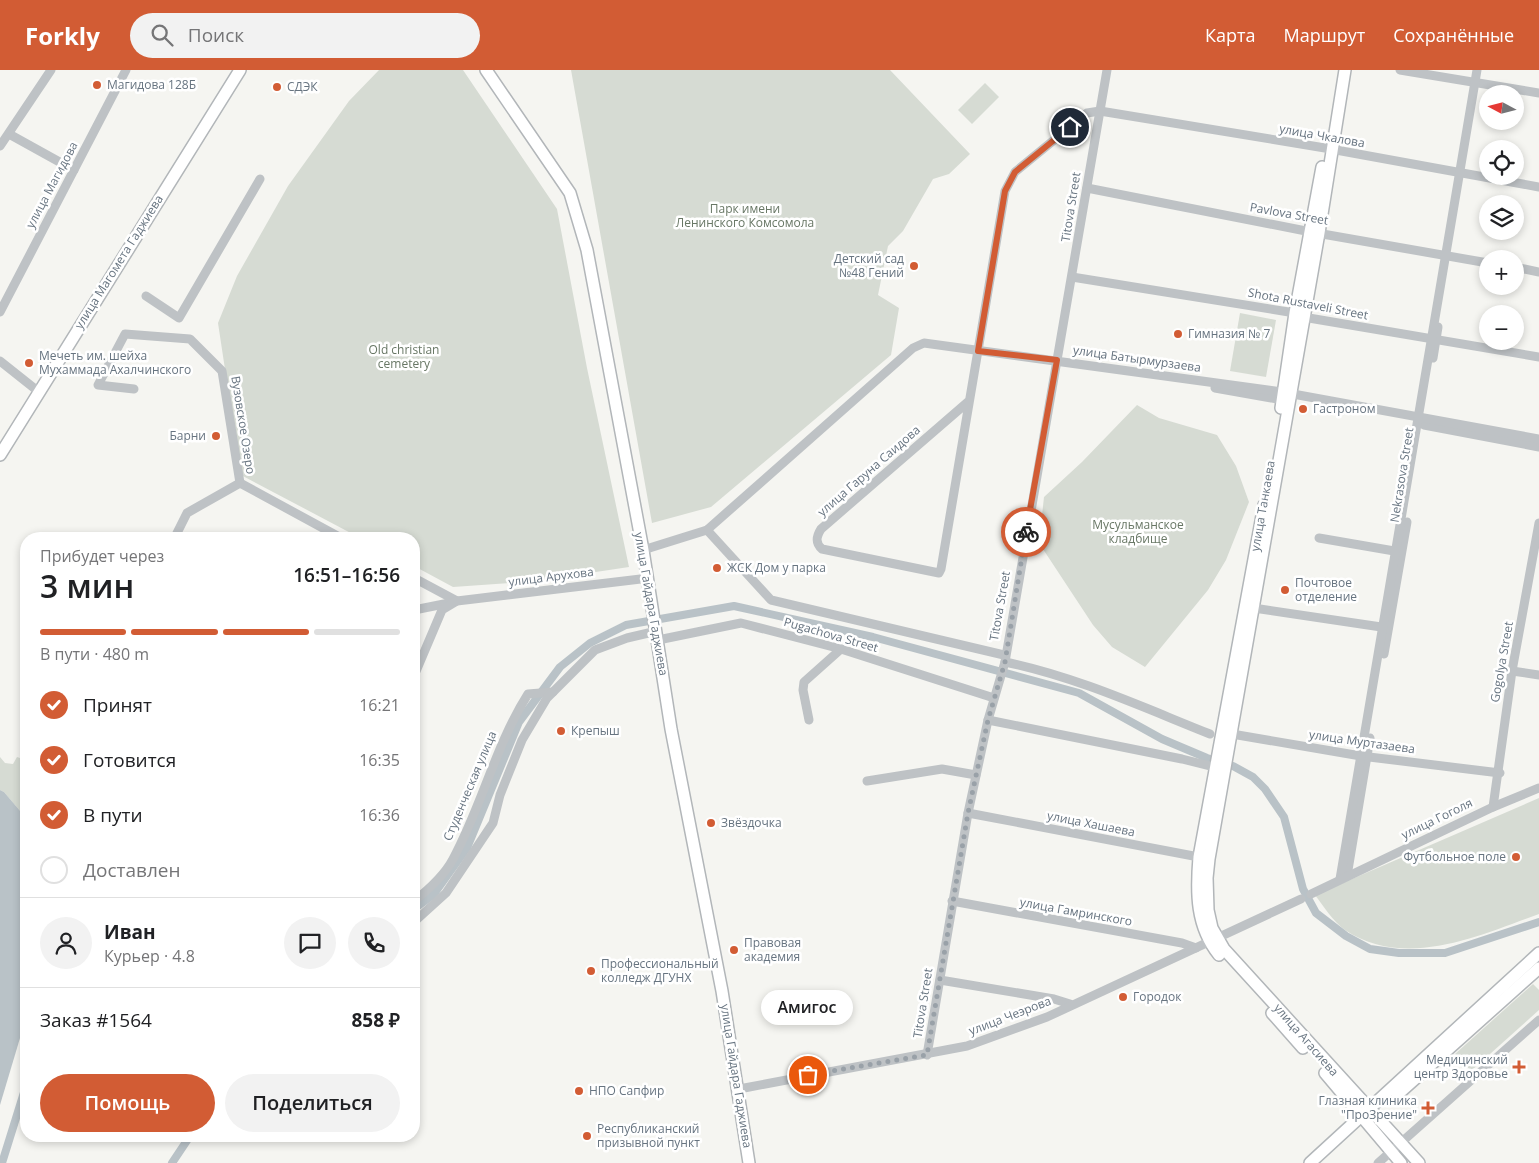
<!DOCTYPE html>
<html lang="ru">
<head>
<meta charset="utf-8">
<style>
	:root { --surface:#fff; --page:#f2f2f2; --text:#202124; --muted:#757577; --line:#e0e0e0; --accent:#d25c34 }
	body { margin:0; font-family:"Open Sans",sans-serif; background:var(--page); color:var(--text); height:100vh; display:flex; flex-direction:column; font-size:19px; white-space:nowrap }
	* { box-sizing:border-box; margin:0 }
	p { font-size:16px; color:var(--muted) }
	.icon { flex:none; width:28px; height:28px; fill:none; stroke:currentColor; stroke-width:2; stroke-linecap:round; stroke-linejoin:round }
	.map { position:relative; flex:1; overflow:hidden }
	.side { position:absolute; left:20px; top:462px; width:400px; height:610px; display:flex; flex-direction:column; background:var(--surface); border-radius:20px; box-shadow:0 2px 8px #0003 }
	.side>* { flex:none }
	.needle { width:32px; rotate:277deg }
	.buttons { position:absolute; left:1479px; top:15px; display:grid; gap:10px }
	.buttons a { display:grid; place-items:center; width:45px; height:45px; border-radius:50%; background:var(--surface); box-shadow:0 2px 8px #0003; font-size:25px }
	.pin { position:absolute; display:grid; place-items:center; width:42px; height:42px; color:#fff; margin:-21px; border:2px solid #fff; border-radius:50%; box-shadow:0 1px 5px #0007 }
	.courier { position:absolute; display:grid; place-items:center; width:50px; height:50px; margin:-25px; border:4px solid #d25c34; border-radius:50%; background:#fff; color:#222; box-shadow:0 1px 6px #0007 }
	.bubble { position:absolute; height:35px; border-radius:18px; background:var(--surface); box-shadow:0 2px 8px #0003; font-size:16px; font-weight:600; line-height:35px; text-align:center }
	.overview em { font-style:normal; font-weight:600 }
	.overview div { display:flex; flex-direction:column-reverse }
	.overview { display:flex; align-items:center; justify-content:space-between; height:85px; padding:0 20px }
	h1 { font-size:32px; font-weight:600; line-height:38px }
	.bar { display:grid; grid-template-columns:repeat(4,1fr); gap:8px 5px; align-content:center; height:60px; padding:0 20px }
	.bar i { height:6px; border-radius:4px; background:var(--line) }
	.bar .current { background:var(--accent) }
	.bar p { grid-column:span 4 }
	.line { display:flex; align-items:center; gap:12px; padding:0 20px; border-top:1px solid var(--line) }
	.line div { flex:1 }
	.round { display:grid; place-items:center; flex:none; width:52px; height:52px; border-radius:26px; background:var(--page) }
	ol { padding:0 20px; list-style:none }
	li { display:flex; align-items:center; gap:15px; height:55px }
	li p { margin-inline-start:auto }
	li .icon { padding:5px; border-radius:50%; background:var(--accent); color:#fff; stroke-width:4 }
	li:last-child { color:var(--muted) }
	li i { width:28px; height:28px; border:2px solid var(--line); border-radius:50% }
	.button { display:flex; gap:10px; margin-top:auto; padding:10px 20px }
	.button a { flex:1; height:58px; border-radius:30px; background:var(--accent); color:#fff; font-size:20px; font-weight:600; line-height:58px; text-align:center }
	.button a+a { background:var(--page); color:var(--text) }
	header { display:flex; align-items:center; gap:30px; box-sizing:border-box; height:70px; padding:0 25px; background:var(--accent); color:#fff }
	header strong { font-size:24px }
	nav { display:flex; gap:28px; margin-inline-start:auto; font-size:18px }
	.search { width:350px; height:45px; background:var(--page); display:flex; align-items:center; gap:12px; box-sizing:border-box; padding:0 18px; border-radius:28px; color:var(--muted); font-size:19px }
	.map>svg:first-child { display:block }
	.green { fill:#d6dbd3 }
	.water { fill:#b9c2c7 }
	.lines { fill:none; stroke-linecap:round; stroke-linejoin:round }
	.canal { stroke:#b9c2c7; stroke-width:8 }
	.major-casing { stroke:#b2b6b9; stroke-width:14 }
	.minor { stroke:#bec2c5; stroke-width:9 }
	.major { stroke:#fff; stroke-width:11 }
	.done { stroke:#99a1a8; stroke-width:5; stroke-dasharray:0 9 }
	.route { stroke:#d25c34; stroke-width:6 }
	.poi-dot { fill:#d25c34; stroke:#fff; stroke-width:2 }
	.labels { text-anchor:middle; stroke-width:5; stroke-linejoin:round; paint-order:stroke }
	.poi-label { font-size:12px; fill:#677480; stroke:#fff; text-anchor:start }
	.street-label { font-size:12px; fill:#677480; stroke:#fff }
	.park-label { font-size:12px; fill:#687765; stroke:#fff }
</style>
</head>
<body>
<header>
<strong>Forkly</strong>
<div class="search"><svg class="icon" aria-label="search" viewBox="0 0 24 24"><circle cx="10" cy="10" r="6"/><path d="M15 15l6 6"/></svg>Поиск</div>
<nav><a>Карта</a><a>Маршрут</a><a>Сохранённые</a></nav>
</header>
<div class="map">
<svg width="1539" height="1093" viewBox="0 0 1539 1093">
	<rect width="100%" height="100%" fill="#f5f5f1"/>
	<!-- green -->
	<g class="green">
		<polygon points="379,0 463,0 557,139 587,298 629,497 536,511 453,517 414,496 414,469 362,469 241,405 218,253 237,206 288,116 349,31"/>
		<polygon points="571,0 890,0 970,84 949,104 933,109 903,161 888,176 878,225 899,238 891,285 711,437 652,453"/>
		<polygon points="985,13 999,27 972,54 958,40"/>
		<polygon points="1240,243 1276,250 1266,307 1230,301"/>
		<polygon points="1137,335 1159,348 1217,365 1236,396 1249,432 1226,490 1208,520 1145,597 1112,577 1093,555 1039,473 1044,427 1082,392"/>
		<polygon points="0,687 5,693 13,694 17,687 26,690 25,731 21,742 4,722 0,720"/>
		<path d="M1539 728V844C1479 866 1405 900 1345 860 1333 851 1324 837 1315 825Z"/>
		<polygon points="1533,914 1539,920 1539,940 1471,1001 1455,984"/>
	</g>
	<!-- water -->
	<polygon class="water" points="0,720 4,722 21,742 26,775 26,948 0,1035"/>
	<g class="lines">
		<!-- canal -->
		<g class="canal">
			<polyline points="414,839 434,824 467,778 519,652 560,597 590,573 626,555 734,536 873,567 1079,623 1162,669 1207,688 1233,696 1253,707 1265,719 1284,747 1303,819 1316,843 1346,866 1370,879 1399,883 1445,883 1539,852"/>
			<polyline points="2,1093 26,1016"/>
			<polyline points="172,1093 190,1066"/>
		</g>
		<defs>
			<g id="major">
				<polyline points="486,0 570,123 587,180 643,480 671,659 722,921 749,1093"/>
				<polyline points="1345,0 1319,163 1209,789 1207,808 1208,840 1212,858 1224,879 1419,1093"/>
				<polyline points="1281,338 1295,243 1322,97"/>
				<polyline points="0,385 240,0"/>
				<path d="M1219 885C1196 856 1196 823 1199 787L1264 435"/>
				<polyline points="1272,943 1303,978"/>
				<polyline points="1325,1003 1401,1093"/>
				<polyline points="1397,1025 1539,898"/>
				<polyline points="1310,1093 1539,883"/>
			</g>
		</defs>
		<!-- major casing -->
		<use href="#major" class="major-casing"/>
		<!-- minor -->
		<g class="minor">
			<polyline points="1400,0 1539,23"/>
			<polyline points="9,64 74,100"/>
			<polyline points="0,76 51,0"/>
			<polyline points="1087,118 1311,162 1488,193"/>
			<polyline points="1515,197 1539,202"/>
			<polyline points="1072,207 1295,243 1303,247 1539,287"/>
			<polyline points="146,226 179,248 260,109"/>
			<polyline points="0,242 126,0"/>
			<polyline points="1433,288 1438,257"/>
			<polyline points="0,291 39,322"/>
			<polyline points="1215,318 1288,331"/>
			<polyline points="134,319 98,315 125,264 190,269 222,301 240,413"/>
			<path d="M969 331 821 459C816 467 815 473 822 479L939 503 941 499 1005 121 1015 102 1087 43 1100 41 1325 78 1539 117"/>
			<polyline points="1424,355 1539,377"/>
			<polyline points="240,413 343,469"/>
			<polyline points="707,460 771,530 1004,585"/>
			<polyline points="1319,468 1400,482"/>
			<polyline points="174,469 187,443 240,413"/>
			<polyline points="643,480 707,460 913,278 924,273 1282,322 1539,369"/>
			<polyline points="414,508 457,531"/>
			<polyline points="1247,537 1388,558"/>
			<polyline points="414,540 449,533"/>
			<polyline points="658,570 741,553 841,579 994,628"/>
			<polyline points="1384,584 1407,452"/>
			<path d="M1005 592C1077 607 1142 637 1210 664"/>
			<polyline points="1512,601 1539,605"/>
			<polyline points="414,606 442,540 457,531 649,508"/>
			<polyline points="809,650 803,620 804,612 841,579"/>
			<polyline points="988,650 1182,689 1222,699"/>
			<polyline points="1226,663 1361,686 1500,703"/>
			<polyline points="867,711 942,699 976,705"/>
			<polyline points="1493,737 1512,601 1539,453"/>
			<polyline points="968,743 1204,788"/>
			<polyline points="1347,806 1370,668"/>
			<path d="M1340 809C1385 539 1430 269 1477 0"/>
			<polyline points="1311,824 1493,737 1539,718"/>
			<path d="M414 831C428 820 444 806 453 789 482 736 495 676 528 624L553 622"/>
			<polyline points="952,831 1182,873 1196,878"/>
			<polyline points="414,852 446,823 493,753 500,725 522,670 547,628 595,580 627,568 657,561"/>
			<polyline points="940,910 1054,929 1070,934"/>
			<polyline points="927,985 968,743 988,650 1005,592 1107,0"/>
			<polyline points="739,1019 967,976 1047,947 1301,829"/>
			<polyline points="1378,1093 1539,950"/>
		</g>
		<!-- major -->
		<use href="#major" class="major"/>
	</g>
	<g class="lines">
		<!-- done -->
		<polyline class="done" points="808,1005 927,985 968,743 988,650 1005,592 1026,462"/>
		<!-- route -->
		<polyline class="route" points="1026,462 1057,290 978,281 1005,121 1015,102 1070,57"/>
	</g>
	<!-- markers -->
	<g class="poi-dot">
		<circle cx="97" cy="15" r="5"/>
		<circle cx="277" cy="17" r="5"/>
		<circle cx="914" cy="196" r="5"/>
		<circle cx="1178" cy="264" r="5"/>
		<circle cx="29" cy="293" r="5"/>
		<circle cx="1303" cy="339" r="5"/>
		<circle cx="216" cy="366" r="5"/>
		<circle cx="717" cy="498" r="5"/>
		<circle cx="1285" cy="520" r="5"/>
		<circle cx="561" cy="661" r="5"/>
		<circle cx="711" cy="753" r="5"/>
		<circle cx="1516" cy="787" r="5"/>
		<circle cx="734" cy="880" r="5"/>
		<circle cx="591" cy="901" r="5"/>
		<circle cx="1123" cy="927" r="5"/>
		<path d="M1516.5 989.5h5v5h5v5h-5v5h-5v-5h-5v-5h5z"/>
		<circle cx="579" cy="1021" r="5"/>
		<path d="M1425.5 1030.5h5v5h5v5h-5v5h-5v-5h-5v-5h5z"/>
		<circle cx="587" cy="1066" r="5"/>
	</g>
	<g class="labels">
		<!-- poi labels -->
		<g class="poi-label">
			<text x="107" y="19">Магидова 128Б</text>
			<text x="287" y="21">СДЭК</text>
			<text x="904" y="193" text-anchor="end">Детский сад<tspan x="904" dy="14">№48 Гений</tspan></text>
			<text x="1188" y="268">Гимназия № 7</text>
			<text x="39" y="290">Мечеть им. шейха<tspan x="39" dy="14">Мухаммада Ахалчинского</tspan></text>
			<text x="1313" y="343">Гастроном</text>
			<text x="206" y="370" text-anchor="end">Барни</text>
			<text x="727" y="502">ЖСК Дом у парка</text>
			<text x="1295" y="517">Почтовое<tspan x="1295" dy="14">отделение</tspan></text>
			<text x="571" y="665">Крепыш</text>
			<text x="721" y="757">Звёздочка</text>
			<text x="1506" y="791" text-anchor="end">Футбольное поле</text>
			<text x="744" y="877">Правовая<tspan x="744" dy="14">академия</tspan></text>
			<text x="601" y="898">Профессиональный<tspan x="601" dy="14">колледж ДГУНХ</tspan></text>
			<text x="1133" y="931">Городок</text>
			<text x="1508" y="994" text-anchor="end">Медицинский<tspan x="1508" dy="14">центр Здоровье</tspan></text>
			<text x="589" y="1025">НПО Сапфир</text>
			<text x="1417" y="1035" text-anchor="end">Глазная клиника<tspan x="1417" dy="14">"ПроЗрение"</tspan></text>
			<text x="597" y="1063">Республиканский<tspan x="597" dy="14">призывной пункт</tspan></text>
		</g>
		<!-- street labels -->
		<g class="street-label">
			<text transform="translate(1322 66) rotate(10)" y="4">улица Чкалова</text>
			<text transform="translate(52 115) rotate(-62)" y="4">улица Магидова</text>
			<text transform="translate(1071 137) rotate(-81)" y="4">Titova Street</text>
			<text transform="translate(1289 144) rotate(10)" y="4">Pavlova Street</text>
			<text transform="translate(119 192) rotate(-58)" y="4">улица Магомета Гаджиева</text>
			<text transform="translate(1308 234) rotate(11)" y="4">Shota Rustaveli Street</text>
			<text transform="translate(1137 289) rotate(8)" y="4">улица Батырмурзаева</text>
			<text transform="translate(243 355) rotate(81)" y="4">Вузовское Озеро</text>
			<text transform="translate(869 401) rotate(-41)" y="4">улица Гаруна Саидова</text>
			<text transform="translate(1402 405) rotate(-81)" y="4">Nekrasova Street</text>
			<text transform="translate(1263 436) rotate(-80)" y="4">улица Танкаева</text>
			<text transform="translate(551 507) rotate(-7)" y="4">улица Арухова</text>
			<text transform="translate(651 534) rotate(80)" y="4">улица Гайдара Гаджиева</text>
			<text transform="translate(1000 536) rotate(-80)" y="4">Titova Street</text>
			<text transform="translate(831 565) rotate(16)" y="4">Pugachova Street</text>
			<text transform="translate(1502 592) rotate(-80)" y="4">Gogolya Street</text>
			<text transform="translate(1362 672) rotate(8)" y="4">улица Муртазаева</text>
			<text transform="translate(470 716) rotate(-67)" y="4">Студенческая улица</text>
			<text transform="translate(1437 749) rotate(-26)" y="4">улица Гоголя</text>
			<text transform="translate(1091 754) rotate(11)" y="4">улица Хашаева</text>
			<text transform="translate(1076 842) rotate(10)" y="4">улица Гамринского</text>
			<text transform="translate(923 933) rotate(-81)" y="4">Titova Street</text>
			<text transform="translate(1010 946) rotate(-21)" y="4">улица Чеэрова</text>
			<text transform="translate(1306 970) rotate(49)" y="4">улица Агасиева</text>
			<text transform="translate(736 1006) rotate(81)" y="4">улица Гайдара Гаджиева</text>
		</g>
		<!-- park labels -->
		<g class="park-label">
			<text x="745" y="143">Парк имени<tspan x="745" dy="14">Ленинского Комсомола</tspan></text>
			<text x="404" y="284">Old сhristian<tspan x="404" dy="14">cemetery</tspan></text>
			<text x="1138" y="459">Мусульманское<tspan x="1138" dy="14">кладбище</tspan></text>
		</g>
	</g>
</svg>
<div class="buttons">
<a><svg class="needle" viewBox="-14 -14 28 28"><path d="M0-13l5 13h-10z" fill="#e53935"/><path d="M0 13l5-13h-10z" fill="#757577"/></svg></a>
<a><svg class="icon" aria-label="locate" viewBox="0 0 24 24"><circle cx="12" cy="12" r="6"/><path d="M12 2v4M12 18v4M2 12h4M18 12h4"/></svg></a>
<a><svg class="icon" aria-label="layers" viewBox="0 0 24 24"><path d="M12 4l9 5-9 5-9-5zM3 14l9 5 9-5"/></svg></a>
<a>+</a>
<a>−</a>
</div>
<div class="pin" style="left:808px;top:1005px;background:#ea580c"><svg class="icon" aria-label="bag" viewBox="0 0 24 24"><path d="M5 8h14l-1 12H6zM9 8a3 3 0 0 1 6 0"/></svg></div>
<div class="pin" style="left:1070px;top:57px;background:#1f2937"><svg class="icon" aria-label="home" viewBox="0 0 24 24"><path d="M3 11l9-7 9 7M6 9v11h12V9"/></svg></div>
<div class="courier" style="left:1026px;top:462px"><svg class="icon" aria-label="bike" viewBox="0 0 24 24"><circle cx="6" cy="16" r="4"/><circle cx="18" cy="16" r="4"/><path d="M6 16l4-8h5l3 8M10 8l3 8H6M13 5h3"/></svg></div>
<div class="bubble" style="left:761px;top:920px;width:92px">Амигос</div>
<section class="side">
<div class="overview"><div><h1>3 мин</h1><p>Прибудет через</p></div><em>16:51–16:56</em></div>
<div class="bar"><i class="current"></i><i class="current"></i><i class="current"></i><i></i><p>В пути · 480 m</p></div>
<ol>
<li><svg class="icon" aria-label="check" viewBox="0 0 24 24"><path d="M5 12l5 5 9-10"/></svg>Принят<p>16:21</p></li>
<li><svg class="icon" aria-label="check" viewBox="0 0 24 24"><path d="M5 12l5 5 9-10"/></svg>Готовится<p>16:35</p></li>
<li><svg class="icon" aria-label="check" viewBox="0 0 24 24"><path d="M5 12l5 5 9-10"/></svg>В пути<p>16:36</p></li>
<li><i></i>Доставлен</li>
</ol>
<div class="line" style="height:90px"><a class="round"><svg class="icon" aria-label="person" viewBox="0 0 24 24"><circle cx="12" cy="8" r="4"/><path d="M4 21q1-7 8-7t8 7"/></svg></a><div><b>Иван</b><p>Курьер · 4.8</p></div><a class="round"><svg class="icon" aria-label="chat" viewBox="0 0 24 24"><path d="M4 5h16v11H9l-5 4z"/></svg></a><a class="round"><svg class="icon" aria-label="phone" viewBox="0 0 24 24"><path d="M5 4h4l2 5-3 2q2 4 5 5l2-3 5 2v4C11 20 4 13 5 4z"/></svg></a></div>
<div class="line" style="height:65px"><div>Заказ #1564</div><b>858 ₽</b></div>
<div class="button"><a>Помощь</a><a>Поделиться</a></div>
</section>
</div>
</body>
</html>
